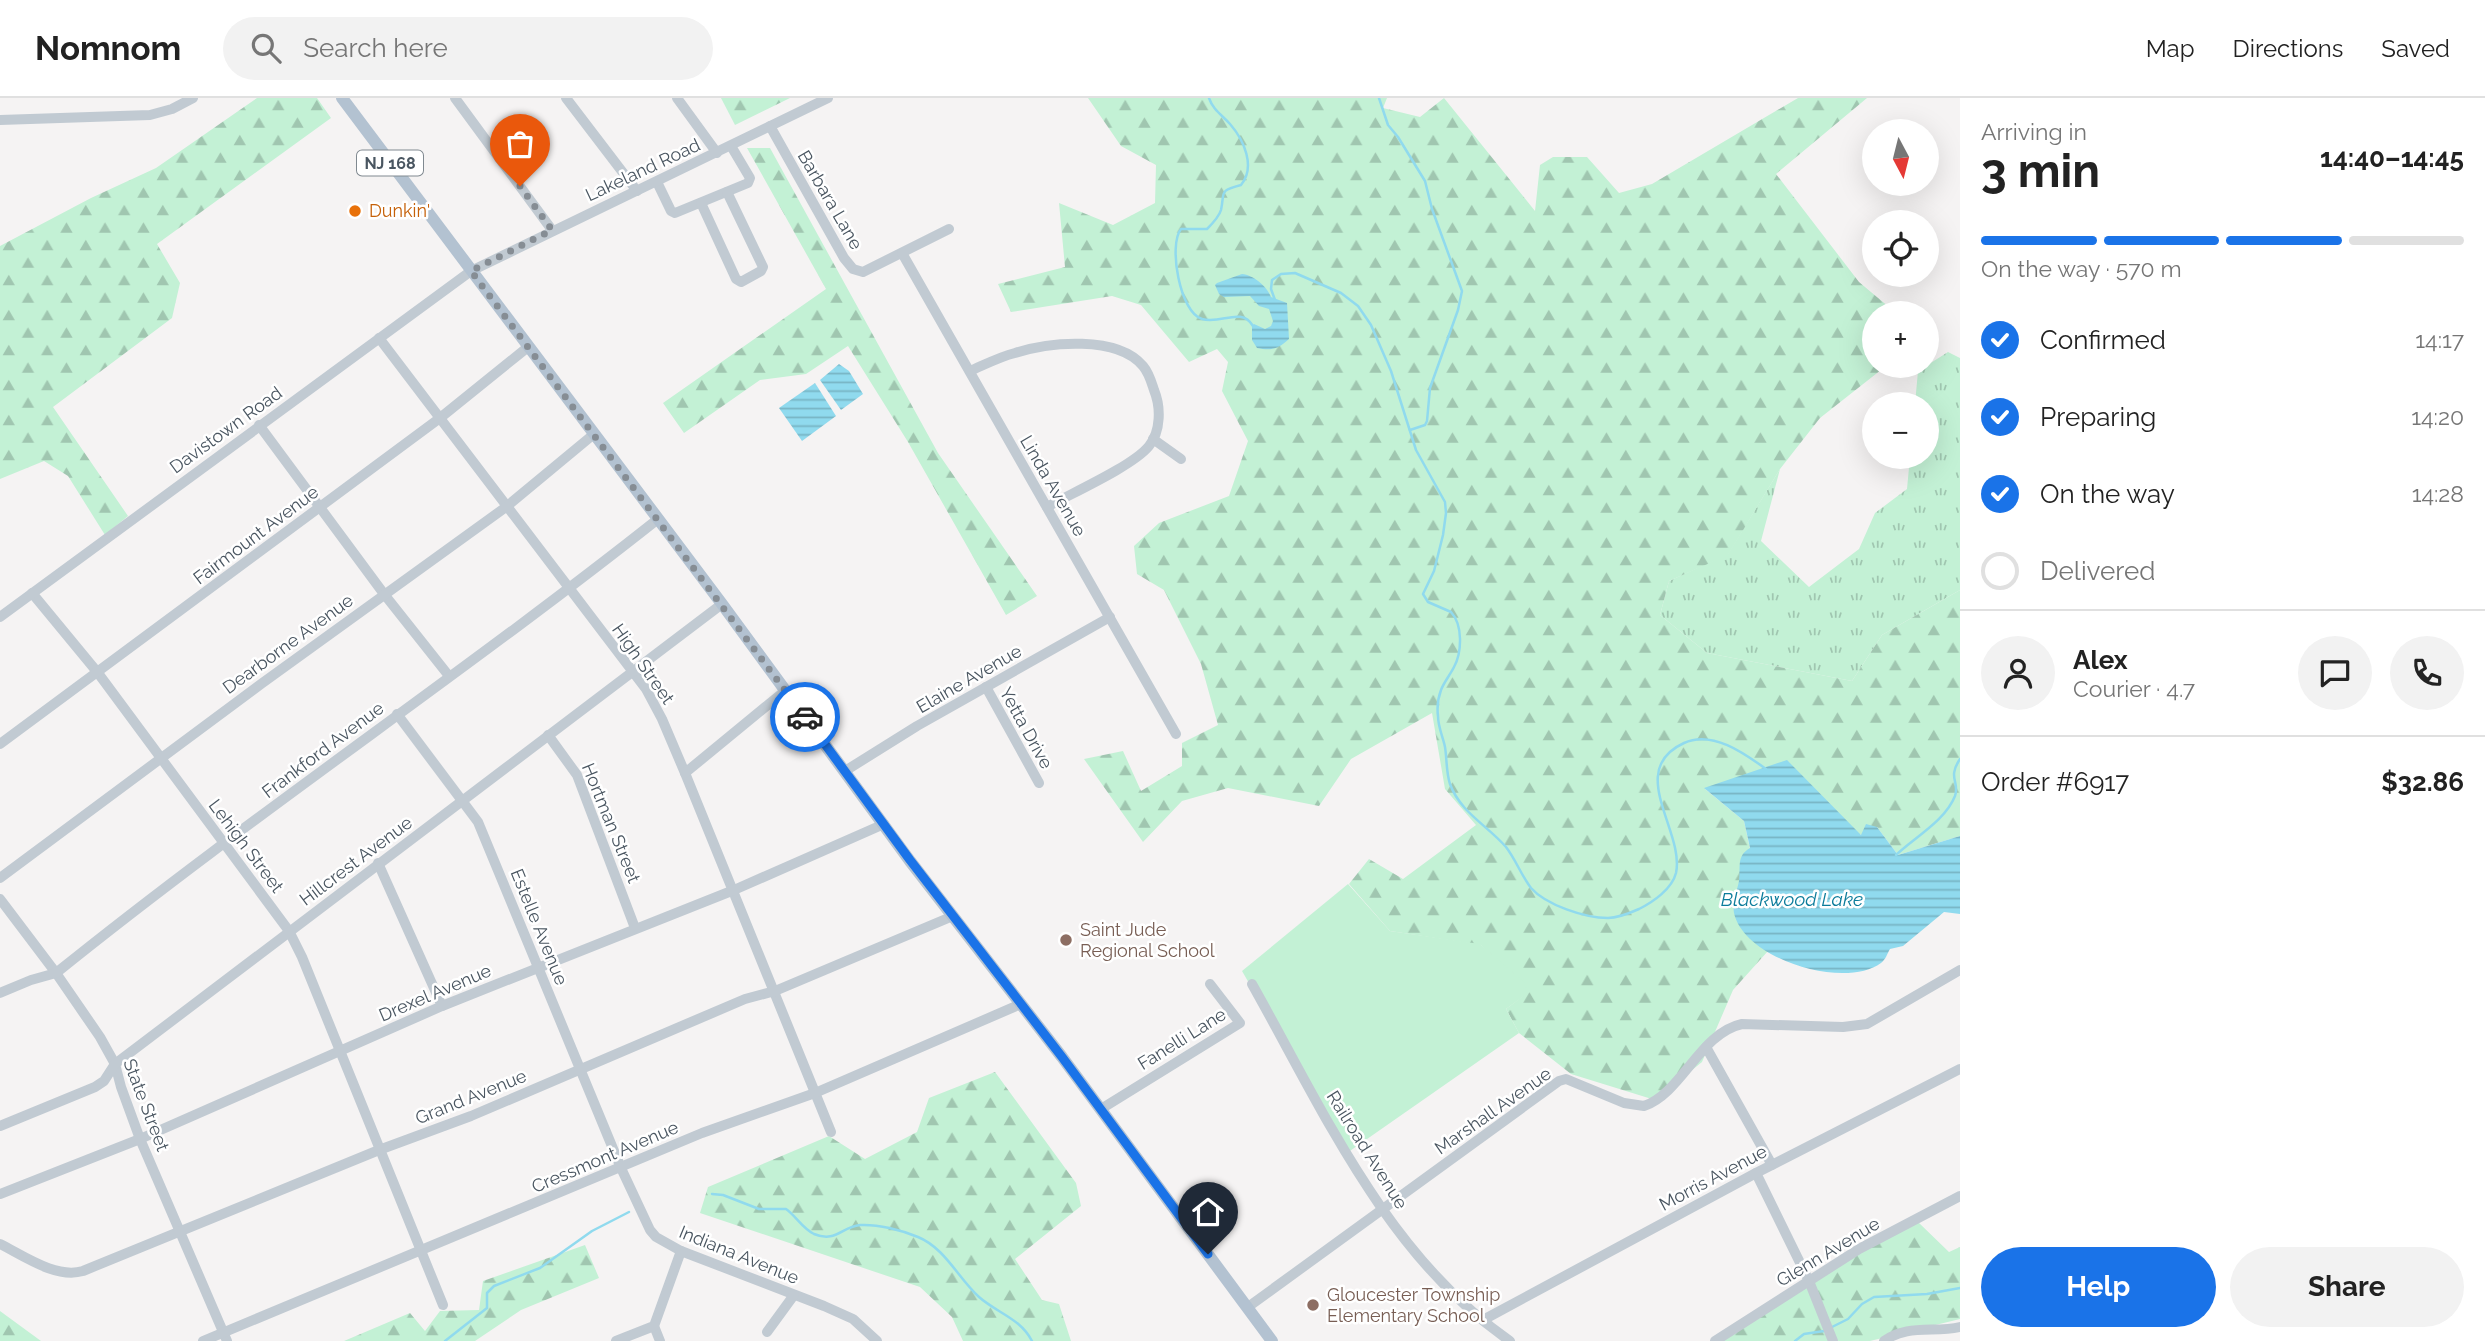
<!DOCTYPE html>
<html lang="en">
<head>
<meta charset="utf-8">
<style>
	:root { --surface:#fff; --page:#f2f2f2; --text:#222; --muted:#767676; --line:#e0e0e0; --accent:#1a73e8 }
	body { margin:0; font-family:Raleway,sans-serif; background:var(--page); color:var(--text); height:100vh; display:flex; flex-direction:column; font-size:26px; white-space:nowrap }
	* { box-sizing:border-box; margin:0 }
	p { font-size:23px; color:var(--muted) }
	.icon { flex:none; width:38px; height:38px; fill:none; stroke:currentColor; stroke-width:2; stroke-linecap:round; stroke-linejoin:round }
	.map { position:relative; flex:1; overflow:hidden }
	.side { display:flex; flex-direction:column; background:var(--surface); width:525px }
	.side>* { flex:none }
	.needle { width:46px; rotate:173deg }
	.fabs { position:absolute; left:1862px; top:21px; display:grid; gap:14px }
	.fabs a { display:grid; place-items:center; width:77px; height:77px; border-radius:50%; background:var(--surface); box-shadow:0 7px 28px #0002; font-size:35px }
	.pin { position:absolute; display:grid; place-items:center; width:60px; height:60px; color:#fff; margin:-72px -30px; border-radius:50% 50% 50% 0; rotate:-45deg; box-shadow:0 0 7px #0007 }
	.pin .icon { rotate:45deg }
	.courier { position:absolute; display:grid; place-items:center; width:70px; height:70px; margin:-35px; border:5px solid #1a73e8; border-radius:50%; background:#fff; color:#222; box-shadow:0 2px 9px #0007 }
	.overview em { font-style:normal; font-weight:700 }
	.overview div { display:flex; flex-direction:column-reverse }
	.overview { display:flex; align-items:center; justify-content:space-between; height:119px; padding:0 21px }
	h1 { font-size:46px; font-weight:700; line-height:52px }
	.bar { display:grid; grid-template-columns:repeat(4,1fr); gap:10px 7px; align-content:center; height:84px; padding:0 21px }
	.bar i { height:9px; border-radius:5px; background:var(--line) }
	.bar .active { background:var(--accent) }
	.bar p { grid-column:span 4 }
	.line { display:flex; align-items:center; gap:18px; padding:0 21px; border-top:2px solid var(--line) }
	.line div { flex:1 }
	.round { display:grid; place-items:center; flex:none; width:74px; height:74px; border-radius:37px; background:var(--page) }
	ol { padding:0 21px; list-style:none }
	li { display:flex; align-items:center; gap:21px; height:77px }
	li p { margin-inline-start:auto }
	li .icon { padding:7px; border-radius:50%; background:var(--accent); color:#fff; stroke-width:4 }
	li:last-child { color:var(--muted) }
	li i { width:38px; height:38px; border:4px solid var(--line); border-radius:50% }
	.primary-button { display:flex; gap:14px; margin-top:auto; padding:14px 21px }
	.primary-button a { flex:1; height:80px; border-radius:42px; background:var(--accent); color:#fff; font-size:28px; font-weight:700; line-height:80px; text-align:center }
	.primary-button a+a { background:var(--page); color:var(--text) }
	header { display:flex; align-items:center; gap:42px; box-sizing:border-box; height:98px; padding:0 35px; background:var(--surface); border-bottom:2px solid var(--line) }
	header strong { font-size:33px }
	nav { display:flex; gap:38px; margin-inline-start:auto; font-size:24px }
	.search { width:490px; height:63px; background:var(--page); display:flex; align-items:center; gap:18px; box-sizing:border-box; padding:0 24px; border-radius:38px; color:var(--muted); font-size:26px }
	main { display:flex; flex:1; min-height:0 }
	.map>svg:first-child { display:block }
	.grass { fill:url(#grass-tufts) }
	.forest { fill:url(#forest-firs) }
	.park { fill:#c3f1d5 }
	.water { fill:url(#water-rules) }
	.lines { fill:none; stroke-linecap:round; stroke-linejoin:round }
	.stream { stroke:#90daee; stroke-width:2.5 }
	.minor { stroke:#c1cad2; stroke-width:10 }
	.major { stroke:#b3c2d1; stroke-width:12 }
	.done { stroke:#868d94; stroke-width:7; stroke-dasharray:0 12.6 }
	.route { stroke:#1a73e8; stroke-width:9 }
	.food-dot { fill:#e8710a; stroke:#fff; stroke-width:2.5 }
	.education-dot { fill:#8d6e63; stroke:#fff; stroke-width:2.5 }
	.labels { text-anchor:middle; stroke-width:5; stroke-linejoin:round; paint-order:stroke }
	.shield { fill:#fff; stroke:#808990; stroke-width:2 }
	.shield-label { font-size:16px; font-weight:bold; fill:#4a5661 }
	.street-label { font-size:18px; fill:#4a5661; stroke:#fff }
	.food-label { font-size:18px; fill:#c56008; stroke:#fff; text-anchor:start }
	.education-label { font-size:18px; fill:#785e54; stroke:#fff; text-anchor:start }
	.water-label { font-size:19px; font-style:italic; fill:#0c7c9b; stroke:#fff }
</style>
</head>
<body>
<header>
<strong>Nomnom</strong>
<div class="search"><svg class="icon" aria-label="search" viewBox="0 0 24 24"><circle cx="10" cy="10" r="6"/><path d="M15 15l6 6"/></svg>Search here</div>
<nav><a>Map</a><a>Directions</a><a>Saved</a></nav>
</header>
<main>
<div class="map">
<svg width="1960" height="1243" viewBox="0 0 1960 1243">
	<defs>
		<pattern id="grass-tufts" width="24" height="20" patternUnits="userSpaceOnUse" patternTransform="scale(1.75)"><rect width="24" height="20" fill="#c3f1d5"/><path d="M3 7l-1-3M5 7V3M7 7l1-3M15 17l-1-3M17 17v-4M19 17l1-3" fill="none" stroke="#a0c6b0"/></pattern>
		<pattern id="forest-firs" width="22" height="20" patternUnits="userSpaceOnUse" patternTransform="scale(1.75)"><rect width="22" height="20" fill="#c3f1d5"/><path d="M5 1l3.5 6h-7zM16 11l3.5 6h-7z" fill="#a0c6b0"/></pattern>
		<pattern id="water-rules" width="6" height="5" patternUnits="userSpaceOnUse" patternTransform="scale(1.75)"><rect width="6" height="5" fill="#90daee"/><path d="M0 2.5h6" fill="none" stroke="#78b4c4"/></pattern>
	</defs>
	<rect width="100%" height="100%" fill="#f5f3f3"/>
	<!-- grass -->
	<polygon class="grass" points="1948,254 1960,260 1960,492 1882,537 1852,583 1707,555 1660,517 1669,483 1728,456 1780,371 1761,443 1809,489 1859,451 1875,415 1907,391 1910,359 1927,359 1927,306 1915,306 1918,273"/>
	<!-- forest -->
	<g class="forest">
		<polygon points="257,0 317,0 331,20 157,146 180,185 172,220 53,309 128,418 105,437 68,378 44,363 0,381 0,148 91,100 156,70"/>
		<polygon points="721,0 790,0 735,27"/>
		<polygon points="1088,0 1387,0 1383,10 1420,19 1444,0 1535,113 1540,67 1553,59 1587,59 1619,95 1652,86 1798,0 1867,0 1776,76 1859,184 1896,215 1874,215 1874,268 1886,268 1820,320 1780,371 1728,457 1669,483 1660,517 1707,555 1852,583 1882,537 1960,492 1960,738 1898,757 1877,729 1862,737 1705,691 1744,723 1750,751 1734,814 1768,853 1733,892 1702,964 1655,1002 1571,976 1519,935 1506,911 1527,895 1481,847 1390,833 1349,786 1369,761 1403,781 1476,727 1445,691 1432,615 1351,661 1319,708 1228,690 1182,703 1143,744 1084,661 1123,653 1141,693 1182,668 1182,645 1218,627 1201,566 1164,492 1137,476 1134,448 1159,425 1229,398 1248,343 1222,293 1228,264 1217,251 1189,264 1141,207 1112,198 1011,214 998,186 1065,169 1059,105 1113,127 1155,105 1156,67 1121,48"/>
		<polygon points="747,50 770,50 938,355 1037,498 1006,517 908,344 848,248 806,276 760,282 684,335 663,305 826,191"/>
		<polygon points="995,974 1076,1085 1081,1108 1015,1161 1042,1202 1059,1206 1071,1243 963,1243 952,1219 920,1189 700,1115 708,1089 829,1038 865,1061 917,1034 929,1000"/>
		<polygon points="1918,1124 1949,1154 1960,1149 1960,1221 1870,1243 1715,1243 1798,1186"/>
		<polygon points="585,1147 599,1180 521,1212 475,1243 344,1243 410,1215 425,1233 440,1213 479,1212 483,1183"/>
		<polygon points="0,1213 41,1243 0,1243"/>
	</g>
	<!-- park -->
	<polygon class="park" points="1348,786 1390,833 1480,846 1524,884 1528,895 1506,911 1519,935 1347,1055 1242,873"/>
	<!-- water -->
	<g class="water">
		<path d="M1242 176C1253 177 1267 188 1271 199L1287 205 1289 241C1278 251 1272 253 1257 250L1252 242V228L1254 226 1265 231 1271 228 1273 223 1269 211 1259 208 1250 198 1224 199 1219 196 1215 187 1217 185Z"/>
		<polygon points="839,266 849,273 863,296 841,312 820,282"/>
		<polygon points="815,285 836,318 802,343 779,310"/>
		<path d="M1787 662 1861 737 1866 726 1877 729 1898 757 1960 738V816L1944 814 1903 848 1890 851C1887 856 1886 861 1881 865 1844 892 1744 861 1734 815 1732 804 1737 793 1739 783 1741 769 1736 758 1750 750L1744 723 1704 690Z"/>
	</g>
	<g class="lines">
		<!-- stream -->
		<g class="stream">
			<path d="M1209 0C1213 12 1222 17 1230 26 1244 42 1256 69 1241 87 1218 93 1225 94 1221 112 1219 119 1212 126 1207 131H1181C1168 147 1180 215 1202 221 1221 227 1241 208 1253 228"/>
			<polyline points="1379,0 1388,27 1398,39 1425,83 1432,111 1462,193 1458,212 1430,290 1427,323 1425,327 1410,332"/>
			<path d="M1275 202 1271 191 1272 182 1281 176 1295 175 1341 195 1358 208 1371 227 1391 273 1416 352 1445 404 1446 415 1443 437 1434 473 1423 496 1428 504 1451 514C1463 527 1462 554 1454 569 1450 577 1444 584 1441 592 1438 600 1437 610 1438 618 1438 629 1443 639 1445 649 1447 661 1446 674 1450 686 1460 714 1488 728 1506 749 1516 762 1521 777 1531 790 1546 807 1585 820 1608 820 1619 820 1630 815 1639 811 1653 804 1672 791 1676 775 1685 733 1625 672 1684 645 1712 632 1744 655 1766 671"/>
			<path d="M1896 757C1915 739 1945 723 1955 698 1960 684 1947 680 1960 661"/>
			<path d="M712 1096 723 1097 759 1111H786C796 1118 802 1130 814 1136 836 1145 841 1129 860 1127 878 1126 901 1132 918 1139 945 1150 958 1180 979 1199 997 1215 1020 1220 1032 1243"/>
			<polyline points="1830,1230 1848,1221 1862,1206 1874,1199 1927,1196 1960,1190"/>
			<polyline points="445,1243 487,1210 487,1195 494,1188 540,1170 592,1133 629,1114"/>
			<polyline points="1795,1243 1804,1236 1824,1233"/>
		</g>
		<!-- minor -->
		<g class="minor">
			<polyline points="455,0 552,132"/>
			<polyline points="566,0 637,93"/>
			<polyline points="677,0 717,55"/>
			<polyline points="0,22 150,17 172,11 193,0"/>
			<polyline points="770,28 844,160 853,171 863,174 949,131"/>
			<polyline points="657,84 671,113 675,115 748,85 750,80 731,48"/>
			<polyline points="701,105 736,181 741,184 761,173 763,169 727,94"/>
			<polyline points="902,155 1176,636"/>
			<polyline points="379,240 646,591 662,621 685,675 831,1034"/>
			<path d="M970 273C984 267 999 259 1015 255 1049 244 1117 237 1143 268 1149 275 1151 283 1154 292 1161 309 1161 333 1149 348 1133 368 1072 395 1047 409"/>
			<polyline points="259,327 384,496 449,578"/>
			<polyline points="1153,341 1181,361"/>
			<polyline points="32,495 98,575 289,833 302,859 443,1207"/>
			<polyline points="0,519 471,173 828,0"/>
			<polyline points="986,589 1039,685"/>
			<polyline points="397,616 478,724 621,1070 650,1132 656,1139 681,1153 824,1208 853,1221 877,1243"/>
			<polyline points="548,637 577,677 635,830"/>
			<polyline points="0,646 440,320 528,249"/>
			<polyline points="845,673 917,628 1110,519"/>
			<polyline points="685,675 786,592"/>
			<polyline points="378,765 442,908"/>
			<polyline points="0,780 261,586 506,409 594,336"/>
			<polyline points="0,801 56,875 100,939 115,966 121,989 140,1041 227,1243"/>
			<path d="M1252 886C1323 1012 1387 1158 1510 1243"/>
			<path d="M0 895 31 882 56 875C252 717 461 577 658 421"/>
			<polyline points="1706,949 1772,1067"/>
			<polyline points="1101,1011 1240,925 1210,886"/>
			<polyline points="0,1028 95,989 104,983 115,966 722,506"/>
			<polyline points="1756,1075 1809,1183 1833,1243"/>
			<polyline points="0,1096 140,1041 442,908 734,792 884,726"/>
			<path d="M0 1146C24 1158 56 1181 83 1173L379 1052 471 1018 745 901 775 893 953 818"/>
			<path d="M1248 1209 1559 983 1566 981 1624 1005 1644 1008C1682 995 1700 935 1742 926L1843 929 1867 926 1960 872"/>
			<polyline points="1483,1222 1756,1075 1960,971"/>
			<polyline points="654,1228 660,1243"/>
			<polyline points="767,1234 794,1197"/>
			<polyline points="203,1243 702,1035 815,995 1021,906"/>
			<polyline points="616,1243 654,1228 681,1153"/>
			<polyline points="1715,1243 1859,1151 1960,1098"/>
			<path d="M1884 1243C1907 1226 1934 1235 1960 1229"/>
		</g>
		<!-- major -->
		<polyline class="major" points="342,0 722,506 910,763 1062,959 1272,1243"/>
	</g>
	<g class="lines">
		<!-- done -->
		<polyline class="done" points="520,88 552,132 471,173 805,619"/>
		<!-- route -->
		<polyline class="route" points="805,619 910,762 1062,959 1208,1156"/>
	</g>
	<!-- markers -->
	<circle class="food-dot" cx="355" cy="113" r="7"/>
	<g class="education-dot">
		<circle cx="1066" cy="842" r="7"/>
		<circle cx="1313" cy="1207" r="7"/>
	</g>
	<g class="labels">
		<!-- shield labels -->
		<rect class="shield" x="357" y="52.5" width="66" height="25" rx="5"/>
		<g class="shield-label">
			<text x="390" y="71">NJ 168</text>
		</g>
		<!-- street labels -->
		<g class="street-label">
			<text transform="translate(643 72) rotate(-25)" y="6">Lakeland Road</text>
			<text transform="translate(830 102) rotate(60)" y="6">Barbara Lane</text>
			<text transform="translate(226 332) rotate(-36)" y="6">Davistown Road</text>
			<text transform="translate(1053 388) rotate(60)" y="6">Linda Avenue</text>
			<text transform="translate(256 437) rotate(-37)" y="6">Fairmount Avenue</text>
			<text transform="translate(288 546) rotate(-36)" y="6">Dearborne Avenue</text>
			<text transform="translate(643 566) rotate(55)" y="6">High Street</text>
			<text transform="translate(969 581) rotate(-30)" y="6">Elaine Avenue</text>
			<text transform="translate(1026 630) rotate(61)" y="6">Yetta Drive</text>
			<text transform="translate(323 652) rotate(-37)" y="6">Frankford Avenue</text>
			<text transform="translate(611 725) rotate(68)" y="6">Hortman Street</text>
			<text transform="translate(246 748) rotate(53)" y="6">Lehigh Street</text>
			<text transform="translate(356 763) rotate(-37)" y="6">Hillcrest Avenue</text>
			<text transform="translate(539 829) rotate(68)" y="6">Estelle Avenue</text>
			<text transform="translate(435 895) rotate(-23)" y="6">Drexel Avenue</text>
			<text transform="translate(1182 941) rotate(-32)" y="6">Fanelli Lane</text>
			<text transform="translate(471 999) rotate(-22)" y="6">Grand Avenue</text>
			<text transform="translate(146 1007) rotate(69)" y="6">State Street</text>
			<text transform="translate(1493 1013) rotate(-35)" y="6">Marshall Avenue</text>
			<text transform="translate(1367 1052) rotate(58)" y="6">Railroad Avenue</text>
			<text transform="translate(605 1059) rotate(-23)" y="6">Cressmont Avenue</text>
			<text transform="translate(1713 1080) rotate(-28)" y="6">Morris Avenue</text>
			<text transform="translate(1828 1154) rotate(-31)" y="6">Glenn Avenue</text>
			<text transform="translate(739 1157) rotate(22)" y="6">Indiana Avenue</text>
		</g>
		<!-- food labels -->
		<g class="food-label">
			<text x="369" y="119">Dunkin'</text>
		</g>
		<!-- education labels -->
		<g class="education-label">
			<text x="1080" y="838">Saint Jude<tspan x="1080" dy="21">Regional School</tspan></text>
			<text x="1327" y="1203">Gloucester Township<tspan x="1327" dy="21">Elementary School</tspan></text>
		</g>
		<!-- water labels -->
		<g class="water-label">
			<text x="1792" y="808">Blackwood Lake</text>
		</g>
	</g>
</svg>
<div class="fabs">
<a><svg class="needle" viewBox="-14 -14 28 28"><path d="M0-13l5 13h-10z" fill="#e53935"/><path d="M0 13l5-13h-10z" fill="#767676"/></svg></a>
<a><svg class="icon" aria-label="locate" viewBox="0 0 24 24"><circle cx="12" cy="12" r="6"/><path d="M12 2v4M12 18v4M2 12h4M18 12h4"/></svg></a>
<a>+</a>
<a>−</a>
</div>
<div class="pin" style="left:520px;top:88px;background:#ea580c"><svg class="icon" aria-label="bag" viewBox="0 0 24 24"><path d="M5 8h14l-1 12H6zM9 8a3 3 0 0 1 6 0"/></svg></div>
<div class="pin" style="left:1208px;top:1156px;background:#1f2937"><svg class="icon" aria-label="home" viewBox="0 0 24 24"><path d="M3 11l9-7 9 7M6 9v11h12V9"/></svg></div>
<div class="courier" style="left:805px;top:619px"><svg class="icon" aria-label="car" viewBox="0 0 24 24"><path d="M5 17H2v-5l4-1 3-4h7l3 4 3 1v5h-3M9 17h6M6 11h13"/><circle cx="7" cy="17" r="2"/><circle cx="17" cy="17" r="2"/></svg></div>
</div>
<section class="side">
<div class="overview"><div><h1>3 min</h1><p>Arriving in</p></div><em>14:40–14:45</em></div>
<div class="bar"><i class="active"></i><i class="active"></i><i class="active"></i><i></i><p>On the way · 570 m</p></div>
<ol>
<li><svg class="icon" aria-label="check" viewBox="0 0 24 24"><path d="M5 12l5 5 9-10"/></svg>Confirmed<p>14:17</p></li>
<li><svg class="icon" aria-label="check" viewBox="0 0 24 24"><path d="M5 12l5 5 9-10"/></svg>Preparing<p>14:20</p></li>
<li><svg class="icon" aria-label="check" viewBox="0 0 24 24"><path d="M5 12l5 5 9-10"/></svg>On the way<p>14:28</p></li>
<li><i></i>Delivered</li>
</ol>
<div class="line" style="height:126px"><a class="round"><svg class="icon" aria-label="person" viewBox="0 0 24 24"><circle cx="12" cy="8" r="4"/><path d="M4 21q1-7 8-7t8 7"/></svg></a><div><b>Alex</b><p>Courier · 4.7</p></div><a class="round"><svg class="icon" aria-label="chat" viewBox="0 0 24 24"><path d="M4 5h16v11H9l-5 4z"/></svg></a><a class="round"><svg class="icon" aria-label="phone" viewBox="0 0 24 24"><path d="M5 4h4l2 5-3 2q2 4 5 5l2-3 5 2v4C11 20 4 13 5 4z"/></svg></a></div>
<div class="line" style="height:91px"><div>Order #6917</div><b>$32.86</b></div>
<div class="primary-button"><a>Help</a><a>Share</a></div>
</section>
</main>
</body>
</html>
